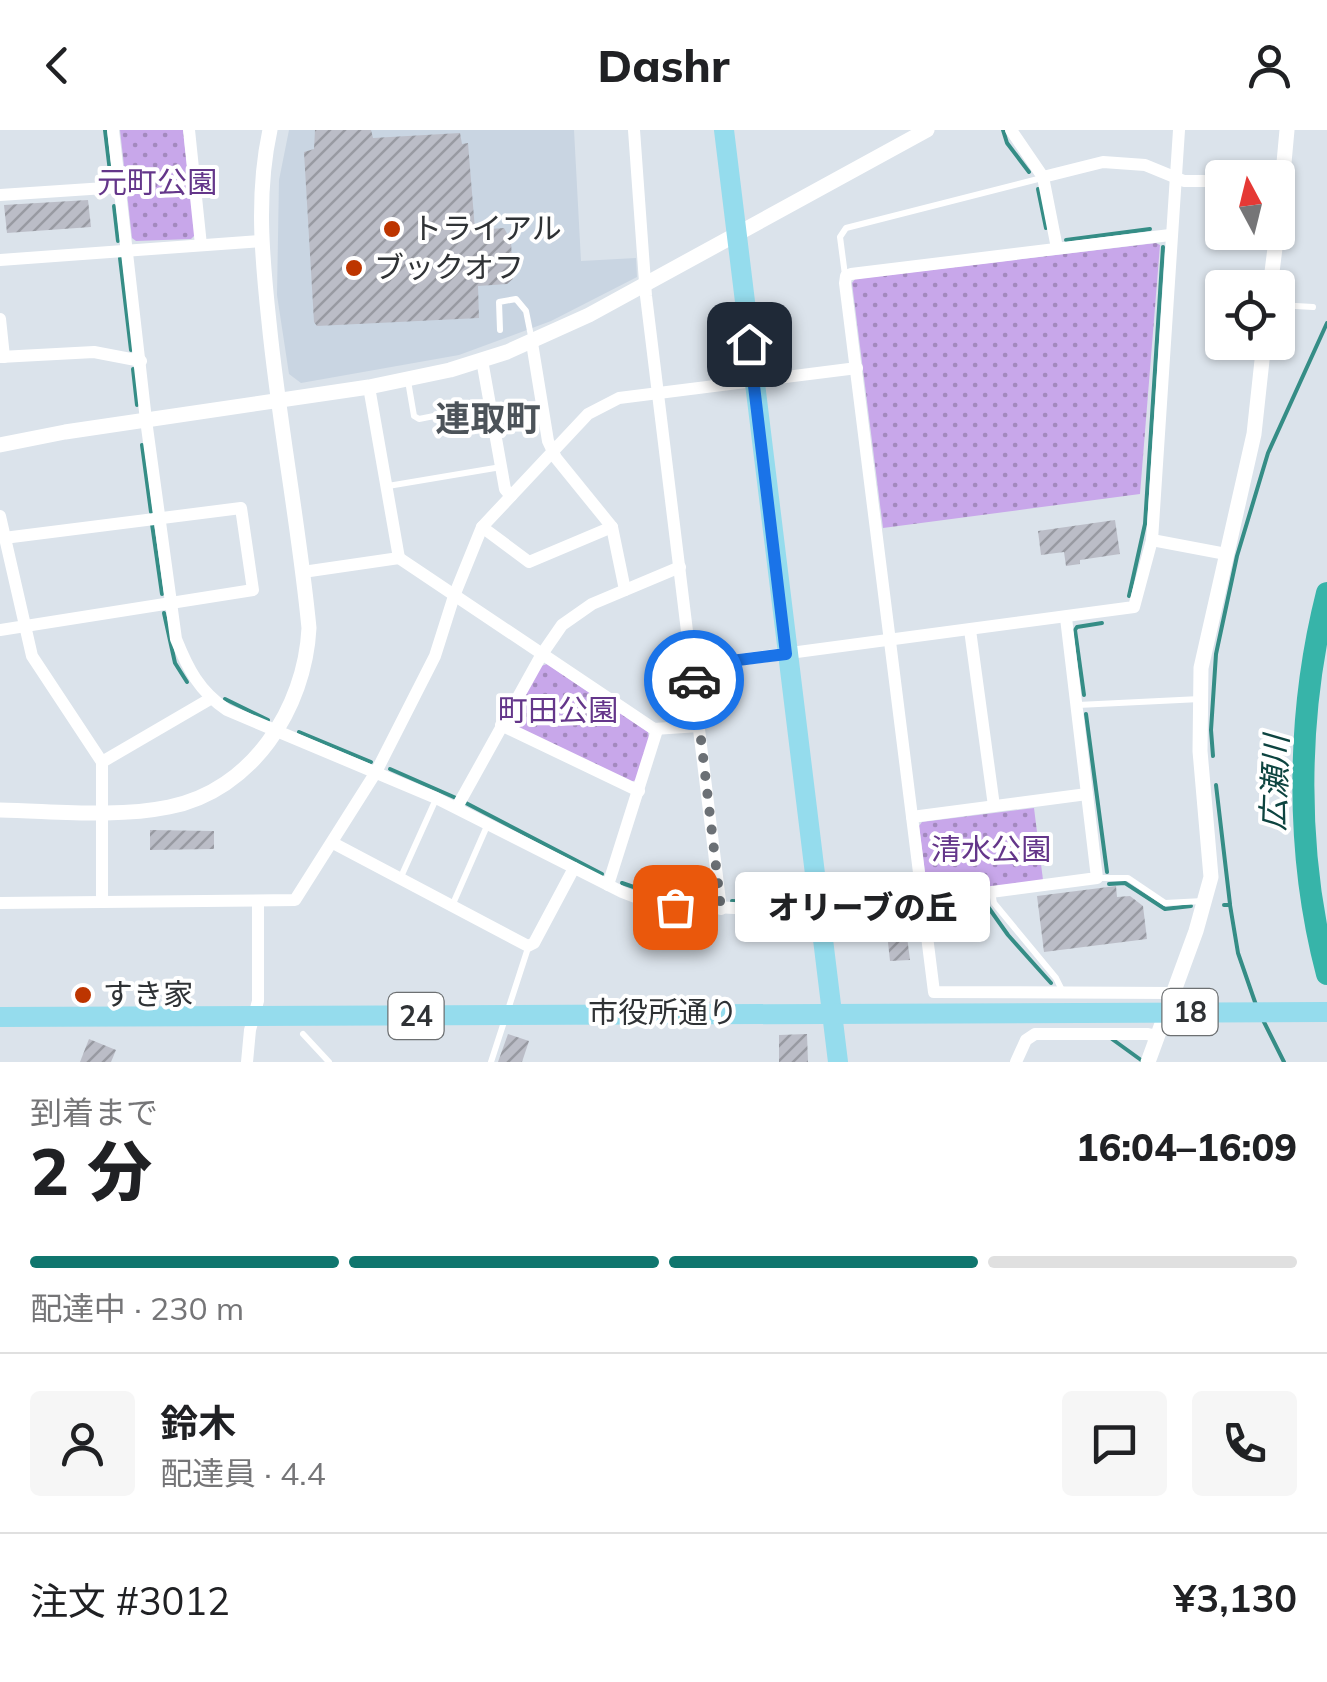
<!DOCTYPE html>
<html lang="ja">
<head>
<meta charset="utf-8">
<style>
	:root { --surface:#fff; --page:#f6f6f6; --text:#202124; --muted:#757577; --line:#e0e0e0; --accent:#0f766e }
	body { margin:0; font-family:Mulish,"Noto Sans JP",sans-serif; background:var(--page); color:var(--text); height:100vh; display:flex; flex-direction:column; font-size:38px; white-space:nowrap }
	* { box-sizing:border-box; margin:0 }
	p { font-size:32px; color:var(--muted) }
	.icon { flex:none; width:55px; height:55px; fill:none; stroke:currentColor; stroke-width:2; stroke-linecap:round; stroke-linejoin:round }
	.map { position:relative; height:932px; overflow:hidden }
	.drawer { display:flex; flex-direction:column; background:var(--surface); flex:1 }
	.drawer>* { flex:none }
	.needle { width:65px; rotate:353deg }
	.buttons { position:absolute; left:1205px; top:30px; display:grid; gap:20px }
	.buttons a { display:grid; place-items:center; width:90px; height:90px; border-radius:10px; background:var(--surface); box-shadow:0 2px 8px #0004; font-size:50px }
	.pin { position:absolute; display:grid; place-items:center; width:85px; height:85px; color:#fff; margin:-42px; border-radius:20px; box-shadow:0 5px 15px #0006 }
	.courier { position:absolute; display:grid; place-items:center; width:100px; height:100px; margin:-50px; border:8px solid #1a73e8; border-radius:50%; background:#fff; color:#222; box-shadow:0 2px 12px #0007 }
	.bubble { position:absolute; height:70px; border-radius:10px; background:var(--surface); box-shadow:0 2px 8px #0004; font-size:32px; font-weight:800; line-height:70px; text-align:center }
	.headline em { font-style:normal; font-weight:800 }
	.headline div { display:flex; flex-direction:column-reverse }
	.headline { display:flex; align-items:center; justify-content:space-between; height:170px; padding:0 30px }
	h1 { font-size:65px; font-weight:800; line-height:75px }
	.bar { display:grid; grid-template-columns:repeat(4,1fr); gap:15px 10px; align-content:center; height:120px; padding:0 30px }
	.bar i { height:12px; border-radius:8px; background:var(--line) }
	.bar .on { background:var(--accent) }
	.bar p { grid-column:span 4 }
	.line { display:flex; align-items:center; gap:25px; padding:0 30px; border-top:2px solid var(--line) }
	.line div { flex:1 }
	.round { display:grid; place-items:center; flex:none; width:105px; height:105px; border-radius:10px; background:var(--page) }
	header { display:flex; justify-content:space-between; align-items:center; height:130px; padding:0 30px; background:var(--surface); font-size:45px; font-weight:800 }
	.map>svg:first-child { display:block }
	.built { fill:#c9d5e2 }
	.park { fill:url(#park-dots) }
	.lines { fill:none; stroke-linecap:round; stroke-linejoin:round }
	.stream { stroke:#358d86; stroke-width:4 }
	.river { stroke:#37b4a9; stroke-width:22 }
	.building { fill:url(#building-hatch) }
	.service { stroke:#fff; stroke-width:6 }
	.minor { stroke:#fff; stroke-width:12 }
	.tertiary { stroke:#fff; stroke-width:15 }
	.primary { stroke:#95dced; stroke-width:20 }
	.done { stroke:#6b7075; stroke-width:10; stroke-dasharray:0 18 }
	.route { stroke:#1a73e8; stroke-width:12 }
	.poi-dot { fill:#bd3500; stroke:#fff; stroke-width:4 }
	.labels { text-anchor:middle; stroke-width:8; stroke-linejoin:round; paint-order:stroke }
	.shield { fill:#fff; stroke:#6d7072; stroke-width:2.5 }
	.shield-label { font-size:28px; font-weight:bold; fill:#2f3235 }
	.park-label { font-size:30px; fill:#64368a; stroke:#fff }
	.poi-label { font-size:30px; fill:#2f3235; stroke:#fff; text-anchor:start }
	.street-label { font-size:30px; fill:#2f3235; stroke:#fff }
	.water-label { font-size:32px; font-style:italic; fill:#0d4440; stroke:#fff }
	.quarter-label { font-size:35px; font-weight:bold; fill:#4c5359; stroke:#fff }
</style>
</head>
<body>
<header><svg class="icon" aria-label="back" viewBox="0 0 24 24"><path d="M15 5l-7 7 7 7"/></svg>Dashr<svg class="icon" aria-label="person" viewBox="0 0 24 24"><circle cx="12" cy="8" r="4"/><path d="M4 21q1-7 8-7t8 7"/></svg></header>
<div class="map">
<svg width="1327" height="932" viewBox="0 0 1327 932">
	<defs>
		<pattern id="park-dots" width="8" height="8" patternUnits="userSpaceOnUse" patternTransform="scale(2.5)"><rect width="8" height="8" fill="#c8a7ea"/><path d="M2 2h.1M6 6h.1" fill="none" stroke="#a389be" stroke-width="1.8" stroke-linecap="round"/></pattern>
		<pattern id="building-hatch" width="6" height="6" patternUnits="userSpaceOnUse" patternTransform="scale(2.5)"><rect width="6" height="6" fill="#bbbdc7"/><path d="M-1 1l2-2M0 6l6-6M5 7l2-2" fill="none" stroke="#989aa2"/></pattern>
	</defs>
	<rect width="100%" height="100%" fill="#dbe3eb"/>
	<!-- built -->
	<polygon class="built" points="289,0 574,0 581,131 636,128 637,147 551,191 459,225 301,253 289,244 277,165 279,50"/>
	<!-- park -->
	<g class="park">
		<polygon points="120,0 183,0 195,105 191,109 136,111 132,108"/>
		<polygon points="1156,113 1160,115 1140,364 883,398 852,153 855,149"/>
		<polygon points="547,534 648,602 649,608 636,650 631,652 513,596 512,591 541,536"/>
		<polygon points="1034,678 1043,750 979,758 974,752 927,758 919,696 922,692"/>
	</g>
	<g class="lines">
		<!-- stream -->
		<g class="stream">
			<polyline points="105,0 111,50"/>
			<polyline points="1003,0 1007,13 1029,42"/>
			<polyline points="1038,59 1046,98"/>
			<polyline points="114,76 118,111"/>
			<polyline points="1066,110 1150,99"/>
			<polyline points="120,128 131,220"/>
			<polyline points="133,239 137,275"/>
			<polyline points="142,315 151,382"/>
			<polyline points="152,394 162,464"/>
			<polyline points="1129,466 1145,394 1163,117"/>
			<polyline points="164,483 175,533 187,552"/>
			<polyline points="1084,565 1075,500 1077,497 1102,493"/>
			<polyline points="225,569 268,590"/>
			<polyline points="1086,584 1107,742"/>
			<polyline points="299,602 371,632"/>
			<polyline points="1213,626 1211,600 1216,524 1237,426 1268,323 1327,193"/>
			<polyline points="390,639 456,668"/>
			<polyline points="1216,655 1230,774"/>
			<polyline points="464,672 602,744"/>
			<polyline points="622,753 660,766 711,771"/>
			<polyline points="1109,754 1125,753 1165,779 1191,776"/>
			<polyline points="932,761 963,757"/>
			<polyline points="732,771 801,774"/>
			<polyline points="835,774 866,770"/>
			<polyline points="986,774 1008,805 1051,853"/>
			<polyline points="1224,775 1230,775 1238,823 1256,875"/>
			<polyline points="1262,888 1284,932"/>
			<polyline points="1112,909 1141,930"/>
		</g>
		<!-- river -->
		<path class="river" d="M1327 463C1296 585 1295 723 1327 844"/>
	</g>
	<!-- building -->
	<g class="building">
		<polygon points="315,0 371,0 373,8 460,3 462,14 468,13 475,100 504,98 511,111 513,149 507,154 478,156 479,188 317,196 314,192 304,22 314,19"/>
		<polygon points="88,70 91,97 7,103 4,75"/>
		<polygon points="1115,390 1120,424 1080,430 1080,434 1066,436 1064,422 1041,425 1038,401"/>
		<polygon points="150,700 214,701 214,719 150,720"/>
		<polygon points="1116,756 1117,767 1130,766 1143,776 1147,809 1044,822 1037,766"/>
		<polygon points="905,791 910,830 890,831 886,794"/>
		<polygon points="508,904 529,911 522,932 498,932"/>
		<polygon points="807,904 808,932 779,932 779,905"/>
		<polygon points="89,909 116,920 111,932 80,932"/>
	</g>
	<g class="lines">
		<!-- service -->
		<g class="service">
			<polyline points="845,145 840,107 846,98 1042,48"/>
			<polyline points="1278,175 1313,177"/>
			<polyline points="500,200 499,172 516,169 526,181 532,211"/>
			<polyline points="408,251 414,286 419,289 489,275"/>
			<polyline points="388,356 501,337"/>
			<polyline points="1078,575 1200,569"/>
			<polyline points="1098,748 1128,748 1165,773 1203,771"/>
			<polyline points="400,749 436,669"/>
			<polyline points="992,762 994,773 1056,848 1062,860"/>
			<polyline points="452,776 487,696"/>
			<polyline points="303,904 329,932"/>
			<polyline points="491,932 528,818"/>
		</g>
		<!-- minor -->
		<g class="minor">
			<path d="M113 0 146 290 176 509C188 539 199 561 227 580L436 668 622 762 653 774 832 783 1097 748 1066 488"/>
			<polyline points="189,0 201,115"/>
			<polyline points="634,0 646,166 721,779"/>
			<polyline points="1011,0 1043,47 1057,118"/>
			<polyline points="1043,47 1103,32 1145,35 1184,51 1222,51"/>
			<polyline points="0,65 120,57"/>
			<polyline points="1170,105 851,144 846,146 845,153 934,862 1174,863"/>
			<polyline points="0,130 261,111"/>
			<polyline points="0,189 4,227"/>
			<polyline points="532,213 548,311 556,328 612,397 625,460"/>
			<polyline points="0,227 94,222 141,231"/>
			<polyline points="482,230 505,359 511,366"/>
			<polyline points="369,257 399,428"/>
			<polyline points="0,386 32,526 102,632 102,772"/>
			<polyline points="482,397 529,432 612,397"/>
			<polyline points="1152,410 1226,424"/>
			<polyline points="303,442 399,428 654,599 699,596"/>
			<polyline points="0,500 253,460 241,378 4,408"/>
			<polyline points="970,500 994,676"/>
			<polyline points="693,536 1134,477 1152,410 1179,0"/>
			<polyline points="501,595 639,661"/>
			<polyline points="102,632 210,569"/>
			<polyline points="457,677 542,524 562,495 592,474 680,437"/>
			<polyline points="912,687 1087,664"/>
			<polyline points="333,713 528,816 534,813 574,738"/>
			<polyline points="608,755 657,600"/>
			<polyline points="0,773 295,770 376,642 435,526 454,466 482,397 588,284 619,268 857,238"/>
			<polyline points="247,932 250,900 258,871 258,772"/>
			<polyline points="1016,932 1026,910 1035,904 1147,904 1158,906"/>
		</g>
		<!-- tertiary -->
		<g class="tertiary">
			<polyline points="1278,98 1287,0"/>
			<polyline points="1270,158 1277,102"/>
			<polyline points="0,315 65,302 369,257 450,240 507,222 589,185 927,0"/>
			<path d="M0 680C55 681 115 688 169 677 252 661 305 578 309 498 299 395 279 294 269 192 262 127 256 64 270 0"/>
			<polyline points="1148,932 1196,801 1211,747 1200,621 1201,538 1254,304 1264,212"/>
		</g>
		<!-- primary -->
		<g class="primary">
			<polyline points="724,0 838,932"/>
			<polyline points="0,887 1327,882"/>
		</g>
	</g>
	<g class="lines">
		<!-- done -->
		<polyline class="done" points="675,777 721,779 694,550"/>
		<!-- route -->
		<polyline class="route" points="694,550 692,536 786,524 749,214"/>
	</g>
	<!-- markers -->
	<g class="poi-dot">
		<circle cx="392" cy="99" r="10"/>
		<circle cx="354" cy="138" r="10"/>
		<circle cx="83" cy="865" r="10"/>
	</g>
	<g class="labels">
		<!-- shield labels -->
		<g class="shield">
			<rect x="1162.5" y="859" width="55" height="46" rx="8"/>
			<rect x="388.5" y="863" width="55" height="46" rx="8"/>
		</g>
		<g class="shield-label">
			<text x="1190" y="892">18</text>
			<text x="416" y="896">24</text>
		</g>
		<!-- park labels -->
		<g class="park-label">
			<text x="157" y="63">元町公園</text>
			<text x="558" y="591">町田公園</text>
			<text x="991" y="730">清水公園</text>
		</g>
		<!-- poi labels -->
		<g class="poi-label">
			<text x="412" y="109">トライアル</text>
			<text x="374" y="148">ブックオフ</text>
			<text x="103" y="875">すき家</text>
		</g>
		<!-- street labels -->
		<g class="street-label">
			<text x="663" y="893">市役所通り</text>
		</g>
		<!-- water labels -->
		<g class="water-label">
			<text transform="translate(1275 653) rotate(-88)" y="11">広瀬川</text>
		</g>
		<!-- quarter labels -->
		<g class="quarter-label">
			<text x="488" y="301">連取町</text>
		</g>
	</g>
</svg>
<div class="buttons">
<a><svg class="needle" viewBox="-14 -14 28 28"><path d="M0-13l5 13h-10z" fill="#e53935"/><path d="M0 13l5-13h-10z" fill="#757577"/></svg></a>
<a><svg class="icon" aria-label="locate" viewBox="0 0 24 24"><circle cx="12" cy="12" r="6"/><path d="M12 2v4M12 18v4M2 12h4M18 12h4"/></svg></a>
</div>
<div class="pin" style="left:675px;top:777px;background:#ea580c"><svg class="icon" aria-label="bag" viewBox="0 0 24 24"><path d="M5 8h14l-1 12H6zM9 8a3 3 0 0 1 6 0"/></svg></div>
<div class="pin" style="left:749px;top:214px;background:#1f2937"><svg class="icon" aria-label="home" viewBox="0 0 24 24"><path d="M3 11l9-7 9 7M6 9v11h12V9"/></svg></div>
<div class="courier" style="left:694px;top:550px"><svg class="icon" aria-label="car" viewBox="0 0 24 24"><path d="M5 17H2v-5l4-1 3-4h7l3 4 3 1v5h-3M9 17h6M6 11h13"/><circle cx="7" cy="17" r="2"/><circle cx="17" cy="17" r="2"/></svg></div>
<div class="bubble" style="left:735px;top:742px;width:255px">オリーブの丘</div>
</div>
<section class="drawer">
<div class="headline"><div><h1>2 分</h1><p>到着まで</p></div><em>16:04–16:09</em></div>
<div class="bar"><i class="on"></i><i class="on"></i><i class="on"></i><i></i><p>配達中 · 230 m</p></div>
<div class="line" style="height:180px"><a class="round"><svg class="icon" aria-label="person" viewBox="0 0 24 24"><circle cx="12" cy="8" r="4"/><path d="M4 21q1-7 8-7t8 7"/></svg></a><div><b>鈴木</b><p>配達員 · 4.4</p></div><a class="round"><svg class="icon" aria-label="chat" viewBox="0 0 24 24"><path d="M4 5h16v11H9l-5 4z"/></svg></a><a class="round"><svg class="icon" aria-label="phone" viewBox="0 0 24 24"><path d="M5 4h4l2 5-3 2q2 4 5 5l2-3 5 2v4C11 20 4 13 5 4z"/></svg></a></div>
<div class="line" style="height:130px"><div>注文 #3012</div><b>¥3,130</b></div>
</section>
</body>
</html>
